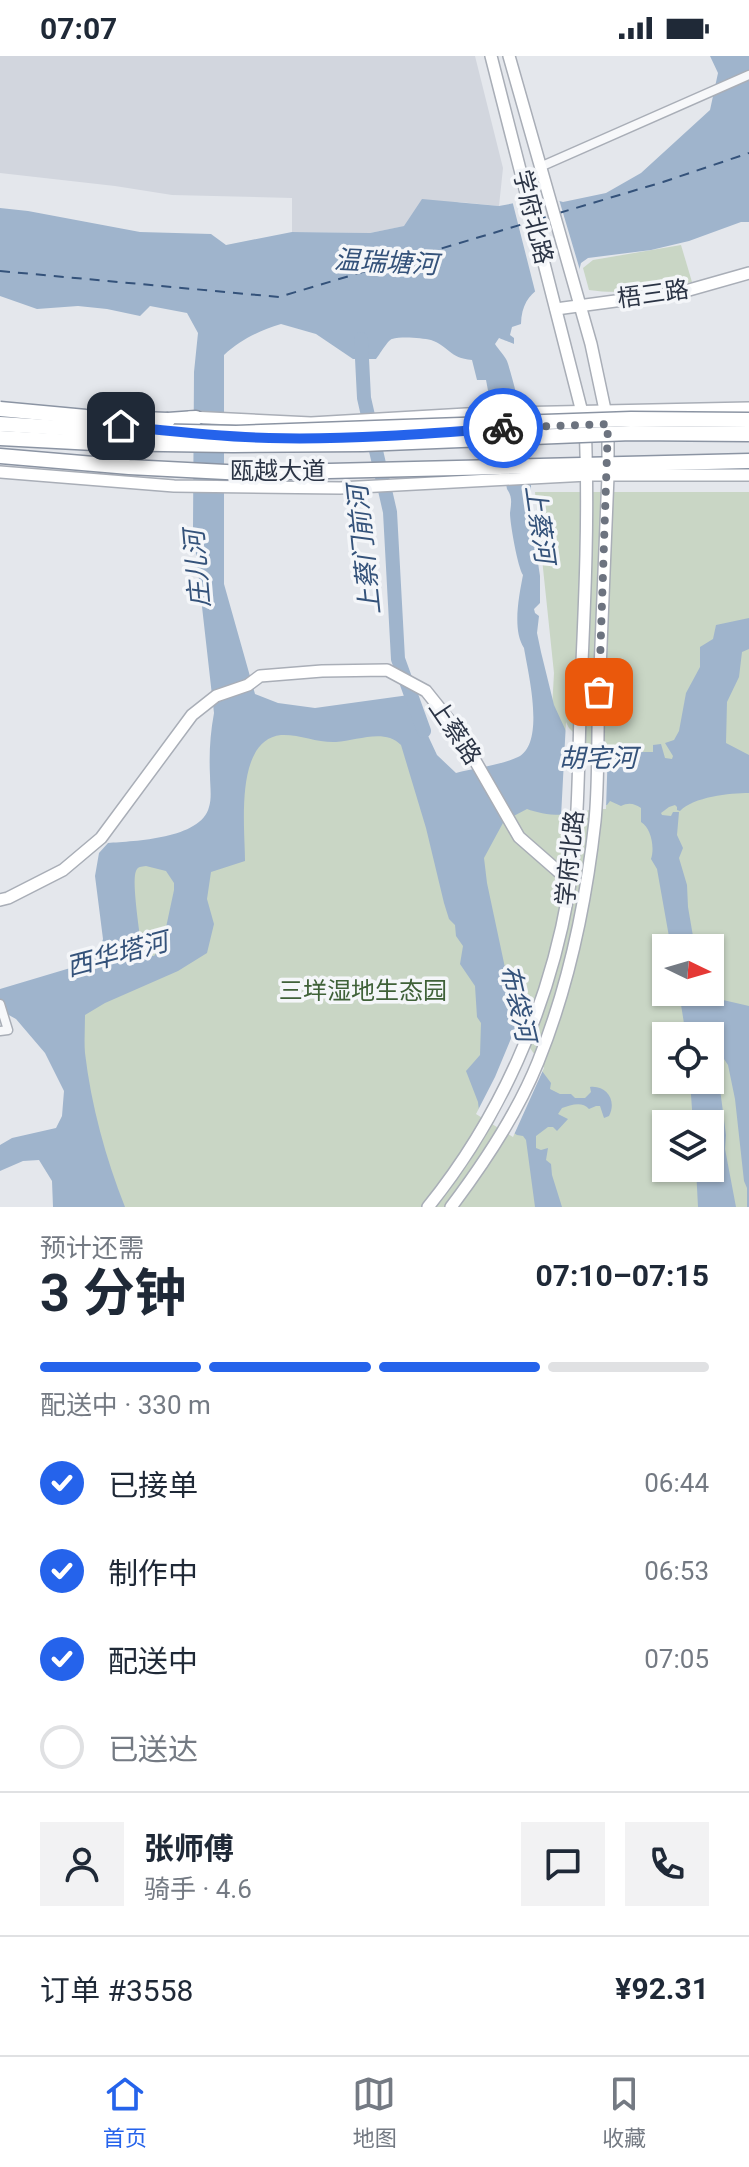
<!DOCTYPE html>
<html lang="zh">
<head>
<meta charset="utf-8">
<style>
	:root { --surface:#fff; --page:#f2f2f3; --text:#1f2937; --muted:#747a83; --line:#e0e1e3; --accent:#2563eb }
	body { margin:0; font-family:Roboto,"Noto Sans SC",sans-serif; background:var(--page); color:var(--text); height:100vh; display:flex; flex-direction:column; font-size:30px; white-space:nowrap }
	* { box-sizing:border-box; margin:0 }
	p { font-size:26px; color:var(--muted) }
	.icon { flex:none; width:44px; height:44px; fill:none; stroke:currentColor; stroke-width:2; stroke-linecap:round; stroke-linejoin:round }
	.map { position:relative; height:1151px; overflow:hidden }
	.panel { display:flex; flex-direction:column; background:var(--surface); flex:1 }
	.panel>* { flex:none }
	.needle { width:52px; rotate:95deg }
	.controls { position:absolute; left:652px; top:878px; display:grid; gap:16px }
	.controls a { display:grid; place-items:center; width:72px; height:72px; border-radius:0px; background:var(--surface); box-shadow:0 2px 6px #0004; font-size:40px }
	.pin { position:absolute; display:grid; place-items:center; width:68px; height:68px; color:#fff; margin:-34px; border-radius:16px; box-shadow:0 4px 12px #0006 }
	.courier { position:absolute; display:grid; place-items:center; width:80px; height:80px; margin:-40px; border:6px solid #2563eb; border-radius:50%; background:#fff; color:#222; box-shadow:0 2px 10px #0007 }
	.head em { font-style:normal; font-weight:700 }
	.head div { display:flex; flex-direction:column-reverse }
	.head { display:flex; align-items:center; justify-content:space-between; height:136px; padding:0 40px }
	h1 { font-size:52px; font-weight:700; line-height:60px }
	.bar { display:grid; grid-template-columns:repeat(4,1fr); gap:12px 8px; align-content:center; height:96px; padding:0 40px }
	.bar i { height:10px; border-radius:6px; background:var(--line) }
	.bar .selected { background:var(--accent) }
	.bar p { grid-column:span 4 }
	.line { display:flex; align-items:center; gap:20px; padding:0 40px; border-top:2px solid var(--line) }
	.line div { flex:1 }
	.round { display:grid; place-items:center; flex:none; width:84px; height:84px; border-radius:0px; background:var(--page) }
	ol { padding:0 40px; list-style:none }
	li { display:flex; align-items:center; gap:24px; height:88px }
	li p { margin-inline-start:auto }
	li .icon { padding:8px; border-radius:50%; background:var(--accent); color:#fff; stroke-width:4 }
	li:last-child { color:var(--muted) }
	li i { width:44px; height:44px; border:4px solid var(--line); border-radius:50% }
	.status { display:flex; justify-content:space-between; align-items:center; height:56px; padding:0 40px; background:var(--surface); direction:ltr }
	.status svg { height:22px; fill:currentColor }
	.dock { display:flex; justify-content:space-around; align-items:center; height:112px; border-top:2px solid var(--line); background:var(--surface); font-size:22px; color:var(--muted) }
	.dock a { display:grid; justify-items:center; gap:4px }
	.dock .selected { color:var(--accent) }
	.map>svg:first-child { display:block }
	.built { fill:#d2d6de }
	.green { fill:#c9d6c5; fill-rule:evenodd }
	.water { fill:#9fb4cc; fill-rule:evenodd }
	.pier { fill:#e4e7ec }
	.lines { fill:none; stroke-linecap:round; stroke-linejoin:round }
	.river { stroke:#9fb4cc; stroke-width:14 }
	.ferry { stroke:#34527a; stroke-width:2; stroke-dasharray:10 8; stroke-linecap:butt }
	.street-casing { stroke:#a9aeb7; stroke-width:11 }
	.secondary-casing { stroke:#a9aeb7; stroke-width:14 }
	.highway-casing { stroke:#8b94a3; stroke-width:17 }
	.street { stroke:#f7f8fa; stroke-width:8 }
	.secondary { stroke:#fff; stroke-width:11 }
	.highway { stroke:#fff; stroke-width:14 }
	.highway-bridge-casing { stroke:#8b94a3; stroke-width:17; stroke-linecap:butt }
	.highway-bridge { stroke:#fff; stroke-width:14 }
	.done { stroke:#6c737f; stroke-width:8; stroke-dasharray:0 14.4 }
	.route { stroke:#2563eb; stroke-width:10 }
	.labels { text-anchor:middle; stroke-width:7; stroke-linejoin:round; paint-order:stroke }
	.street-label { font-size:24px; fill:#2b3445; stroke:#f4f6f9 }
	.park-label { font-size:24px; fill:#3f6138; stroke:#f4f6f9 }
	.water-label { font-size:26px; font-style:italic; fill:#34527a; stroke:#f4f6f9 }
</style>
</head>
<body>
<div class="status"><b>07:07</b><svg viewBox="0 0 49 12"><path d="M0 12V9h3v3zM5 12V6h3v6zM10 12V3h3v9zM15 12V0h3v12zM26 1h20v11H26zM47 4h2v5h-2z"/></svg></div>
<div class="map">
<svg width="749" height="1151" viewBox="0 0 749 1151">
	<rect width="100%" height="100%" fill="#e4e7ec"/>
	<!-- built -->
	<polygon class="built" points="0,0 475,0 503,112 499,150 459,146 405,170 370,177 292,176 292,142 172,139 115,130 0,117"/>
	<!-- green -->
	<g class="green">
		<path d="M681 189 692 226C659 233 622 239 589 234L583 212 593 204Z"/>
		<path d="M535 436H749V1151H94L52 967 113 912 120 809 221 770 223 672 400 652 432 728 548 721 554 617ZM666 892H710V936H666ZM666 980H710V1024H666ZM666 1068H710V1112H666Z"/>
	</g>
	<!-- water -->
	<g class="water">
		<path d="M710 0H749V166H741L689 185 651 194 588 202 581 207 579 215C550 227 522 231 521 268L512 271 510 279 514 282V288C512 287 501 283 499 282L495 288C498 293 505 300 507 305 509 310 517 339 518 345L520 347 531 430V460L540 520V547L534 553 535 557 539 560 537 577 541 596 554 649 566 675 594 695 622 696 624 692 630 691 640 696H653V689L661 688 665 702 672 703 673 700 665 687 674 684 679 675 686 637 700 611V591L713 583 716 569 749 562V593L742 596 739 621 727 646 726 687 749 699V737C730 737 693 741 680 755L677 754V751L675 749 669 751 661 757 662 759 671 760 673 756H679L677 779 683 792 679 802 687 829 688 851 695 892H671L657 813 651 803C655 791 651 772 641 766V752C635 748 629 746 621 750L610 745 607 749C593 749 588 753 574 757 561 761 540 758 527 753L504 765 484 802 487 827 521 987 551 1027 550 1033 560 1038H571L575 1042H585L591 1036 590 1031C607 1029 617 1045 609 1060L604 1062 600 1050H596L589 1053C582 1045 571 1049 562 1052L558 1058 568 1063 557 1075 553 1071H548L536 1080V1092L541 1094 548 1092 546 1104 551 1108 552 1119 562 1151H535L526 1084 523 1080 517 1079 479 1055 478 1046 466 1015 480 999 481 967 477 961 475 930 460 908 463 890 456 880 455 869 449 863 444 847 426 772 401 689C384 672 357 685 336 686 318 687 299 678 281 679 234 684 245 772 245 805L211 816 207 843 214 868 207 897 178 915 105 947 85 959C85 972 84 985 85 997 91 1049 106 1103 125 1151H53L52 1125 39 1104 23 1105 0 1115V1089L12 1082 56 1072 62 1060 64 1035 45 997 16 963 7 958 0 961V933L77 910 99 897 103 883 95 820 99 797 108 787C134 785 201 783 209 751 212 742 210 729 210 720 209 698 210 679 214 657L193 471 194 316 198 277 187 257 150 250 140 260 107 253 78 250 37 253 0 240V152L28 155 140 176 211 178 226 189 292 176 370 177 404 170 422 143 499 150 546 141 563 146 606 137 641 117 710 54 718 17ZM281 268 316 278 353 303H376C380 298 388 284 392 283 402 280 422 282 431 284 449 290 449 302 472 304L477 324H486L507 433C513 442 511 448 510 457 510 468 518 512 523 519 519 540 512 574 524 592 528 617 546 687 518 701 502 709 475 712 456 717L437 699 409 639 315 652 278 647 255 638 224 528V299C241 283 259 275 281 268ZM146 810 166 815 174 827V834L162 890 154 900 142 899C141 883 131 826 136 815 138 810 141 811 146 810Z"/>
		<polygon points="679,936 704,936 710,941 749,950 749,1151 747,1151 747,1132 744,1125 735,1043 728,1009 720,997 713,998 710,1004 720,1033 726,1079 725,1093 736,1151 698,1151 696,1112 710,1112 710,1068 693,1068 690,1024 710,1024 710,980 686,980"/>
	</g>
	<!-- pier -->
	<g class="pier">
		<polygon points="545,137 558,140 582,221 575,228 538,237 536,239 512,144"/>
		<polygon points="566,666 569,672 586,689 608,692 606,753 591,753 574,761 561,761"/>
		<polygon points="520,961 525,985 544,1012 513,1081 476,1058 495,1021"/>
	</g>
	<g class="lines">
		<!-- river -->
		<polyline class="river" points="361,283 364,342 390,456 398,603 424,675"/>
		<!-- ferry -->
		<g class="ferry">
			<polyline points="559,157 663,126 749,97"/>
			<polyline points="536,164 549,160"/>
			<polyline points="0,215 279,241 530,166"/>
		</g>
		<defs>
			<g id="street">
				<polyline points="540,111 749,19"/>
				<polyline points="0,948 8,974 0,975"/>
			</g>
			<g id="secondary">
				<polyline points="556,253 682,236 749,217"/>
				<polyline points="190,361 311,367 466,358 749,352"/>
				<polyline points="0,416 174,430 340,432 588,419 749,419"/>
				<polyline points="0,844 8,842 63,814 101,782 192,659 216,640 248,629 260,620 322,615 387,614 426,635 458,675 519,781 559,816 571,819"/>
				<path d="M428 1151C500 1062 548 953 568 840 580 770 578 698 581 628 585 542 589 455 585 368L491 0"/>
				<path d="M451 1151C485 1106 517 1058 538 1006 569 929 586 847 595 765 599 723 597 680 599 638 602 565 605 493 608 420V368L591 288 509 0"/>
			</g>
			<g id="highway">
				<polyline points="168,364 196,362"/>
				<polyline points="291,382 447,376"/>
				<polyline points="0,400 129,411 245,417 749,405"/>
			</g>
		</defs>
		<!-- street casing -->
		<use href="#street" class="street-casing"/>
		<!-- secondary casing -->
		<use href="#secondary" class="secondary-casing"/>
		<!-- highway casing -->
		<use href="#highway" class="highway-casing"/>
		<!-- street -->
		<use href="#street" class="street"/>
		<!-- secondary -->
		<use href="#secondary" class="secondary"/>
		<!-- highway -->
		<use href="#highway" class="highway"/>
		<defs>
			<g id="highway-bridge">
				<polyline points="0,353 86,361 168,364"/>
				<polyline points="0,368 95,374 236,377 631,363 749,364"/>
				<polyline points="0,382 94,387 233,389 363,388 631,377 749,378"/>
			</g>
		</defs>
		<!-- highway-bridge casing -->
		<use href="#highway-bridge" class="highway-bridge-casing"/>
		<!-- highway-bridge -->
		<use href="#highway-bridge" class="highway-bridge"/>
	</g>
	<g class="lines">
		<!-- done -->
		<polyline class="done" points="503,372 608,368 599,636"/>
		<!-- route -->
		<path class="route" d="M121 370C170 375 219 381 269 382 346 384 425 378 503 372"/>
	</g>
	<g class="labels">
		<!-- street labels -->
		<g class="street-label">
			<text transform="translate(533 161) rotate(76)" y="8">学府北路</text>
			<text transform="translate(653 238) rotate(-8)" y="8">梧三路</text>
			<text x="278" y="423">瓯越大道</text>
			<text transform="translate(455 676) rotate(56)" y="8">上蔡路</text>
			<text transform="translate(570 802) rotate(-84)" y="8">学府北路</text>
		</g>
		<!-- park labels -->
		<g class="park-label">
			<text x="363" y="943">三垟湿地生态园</text>
		</g>
		<!-- water labels -->
		<g class="water-label">
			<text transform="translate(386 206) rotate(3)" y="9">温瑞塘河</text>
			<text transform="translate(540 468) rotate(82)" y="9">上蔡河</text>
			<text transform="translate(364 494) rotate(-96)" y="9">上蔡门前河</text>
			<text transform="translate(197 513) rotate(-95)" y="9">庄儿河</text>
			<text x="598" y="711">胡宅河</text>
			<text transform="translate(117 898) rotate(-15)" y="9">西华塔河</text>
			<text transform="translate(518 947) rotate(77)" y="9">布袋河</text>
		</g>
	</g>
</svg>
<div class="controls">
<a><svg class="needle" viewBox="-14 -14 28 28"><path d="M0-13l5 13h-10z" fill="#e53935"/><path d="M0 13l5-13h-10z" fill="#747a83"/></svg></a>
<a><svg class="icon" aria-label="locate" viewBox="0 0 24 24"><circle cx="12" cy="12" r="6"/><path d="M12 2v4M12 18v4M2 12h4M18 12h4"/></svg></a>
<a><svg class="icon" aria-label="layers" viewBox="0 0 24 24"><path d="M12 4l9 5-9 5-9-5zM3 14l9 5 9-5"/></svg></a>
</div>
<div class="pin" style="left:599px;top:636px;background:#ea580c"><svg class="icon" aria-label="bag" viewBox="0 0 24 24"><path d="M5 8h14l-1 12H6zM9 8a3 3 0 0 1 6 0"/></svg></div>
<div class="pin" style="left:121px;top:370px;background:#1f2937"><svg class="icon" aria-label="home" viewBox="0 0 24 24"><path d="M3 11l9-7 9 7M6 9v11h12V9"/></svg></div>
<div class="courier" style="left:503px;top:372px"><svg class="icon" aria-label="bike" viewBox="0 0 24 24"><circle cx="6" cy="16" r="4"/><circle cx="18" cy="16" r="4"/><path d="M6 16l4-8h5l3 8M10 8l3 8H6M13 5h3"/></svg></div>
</div>
<section class="panel">
<div class="head"><div><h1>3 分钟</h1><p>预计还需</p></div><em>07:10–07:15</em></div>
<div class="bar"><i class="selected"></i><i class="selected"></i><i class="selected"></i><i></i><p>配送中 · 330 m</p></div>
<ol>
<li><svg class="icon" aria-label="check" viewBox="0 0 24 24"><path d="M5 12l5 5 9-10"/></svg>已接单<p>06:44</p></li>
<li><svg class="icon" aria-label="check" viewBox="0 0 24 24"><path d="M5 12l5 5 9-10"/></svg>制作中<p>06:53</p></li>
<li><svg class="icon" aria-label="check" viewBox="0 0 24 24"><path d="M5 12l5 5 9-10"/></svg>配送中<p>07:05</p></li>
<li><i></i>已送达</li>
</ol>
<div class="line" style="height:144px"><a class="round"><svg class="icon" aria-label="person" viewBox="0 0 24 24"><circle cx="12" cy="8" r="4"/><path d="M4 21q1-7 8-7t8 7"/></svg></a><div><b>张师傅</b><p>骑手 · 4.6</p></div><a class="round"><svg class="icon" aria-label="chat" viewBox="0 0 24 24"><path d="M4 5h16v11H9l-5 4z"/></svg></a><a class="round"><svg class="icon" aria-label="phone" viewBox="0 0 24 24"><path d="M5 4h4l2 5-3 2q2 4 5 5l2-3 5 2v4C11 20 4 13 5 4z"/></svg></a></div>
<div class="line" style="height:104px"><div>订单 #3558</div><b>¥92.31</b></div>
</section>
<nav class="dock">
<a class="selected"><svg class="icon" aria-label="home" viewBox="0 0 24 24"><path d="M3 11l9-7 9 7M6 9v11h12V9"/></svg>首页</a>
<a><svg class="icon" aria-label="map" viewBox="0 0 24 24"><path d="M3 6l6-2 6 2 6-2v14l-6 2-6-2-6 2zM9 4v14M15 6v14"/></svg>地图</a>
<a><svg class="icon" aria-label="saved" viewBox="0 0 24 24"><path d="M7 4h10v16l-5-4-5 4z"/></svg>收藏</a>
</nav>
</body>
</html>
